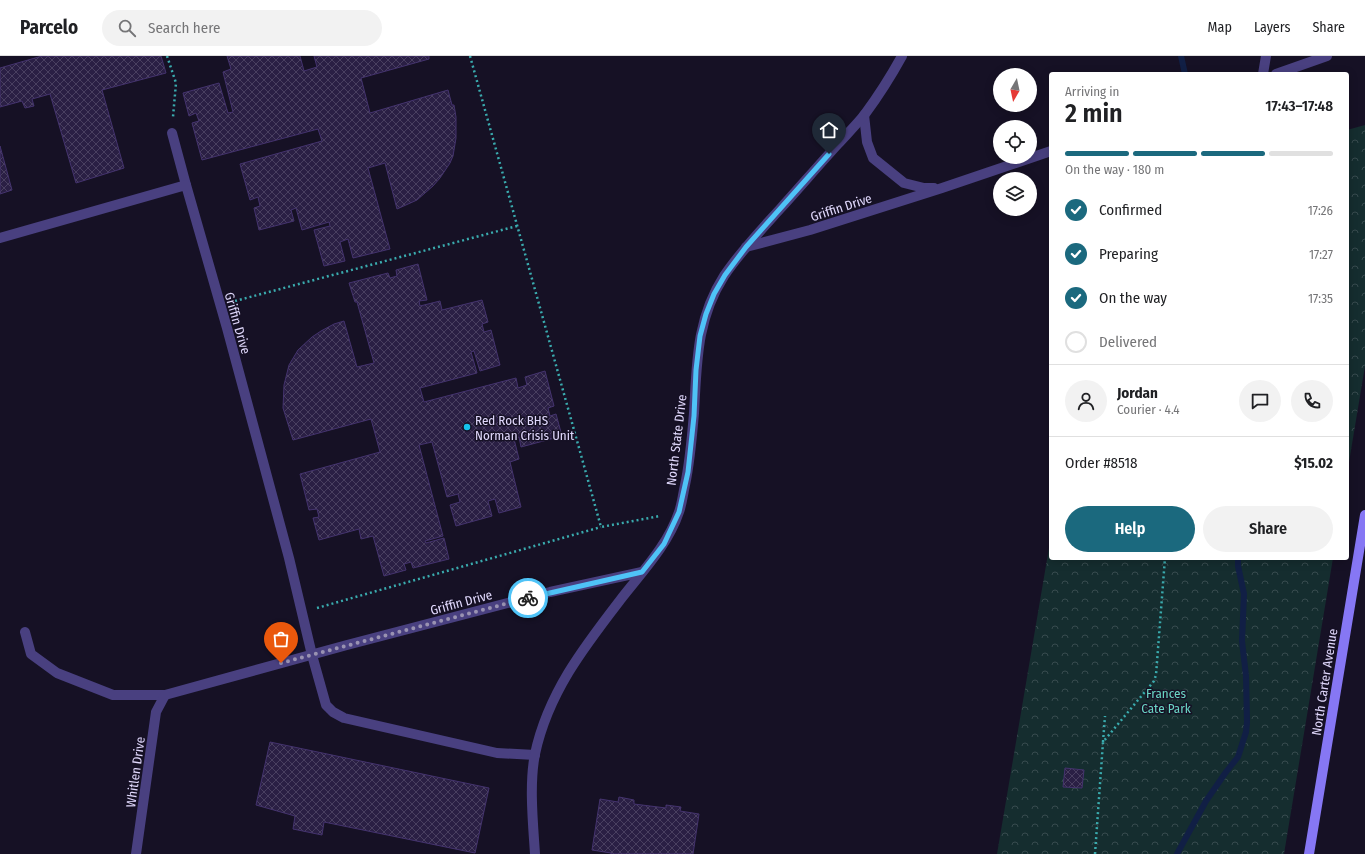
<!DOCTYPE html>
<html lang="en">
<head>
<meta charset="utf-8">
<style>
	:root { --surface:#fff; --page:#f2f2f2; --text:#202124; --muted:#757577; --line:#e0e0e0; --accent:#1b697e }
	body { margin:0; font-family:"Fira Sans Condensed",sans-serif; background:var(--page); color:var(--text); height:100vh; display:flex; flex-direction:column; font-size:15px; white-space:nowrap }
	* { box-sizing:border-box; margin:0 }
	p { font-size:13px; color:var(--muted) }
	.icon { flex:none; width:22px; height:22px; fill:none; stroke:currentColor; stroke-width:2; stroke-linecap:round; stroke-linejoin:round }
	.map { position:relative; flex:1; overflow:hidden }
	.drawer { position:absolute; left:1049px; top:16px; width:300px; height:488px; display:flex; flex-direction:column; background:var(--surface); border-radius:4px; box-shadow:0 2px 10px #0003 }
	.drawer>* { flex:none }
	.needle { width:26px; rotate:189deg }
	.fabs { position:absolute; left:993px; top:12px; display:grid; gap:8px }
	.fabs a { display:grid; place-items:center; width:44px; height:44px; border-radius:50%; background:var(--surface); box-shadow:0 2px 10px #0003; font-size:20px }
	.pin { position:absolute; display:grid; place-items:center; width:34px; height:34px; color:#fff; margin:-41px -17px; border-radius:50% 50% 50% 0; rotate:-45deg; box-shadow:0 0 4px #0007 }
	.pin .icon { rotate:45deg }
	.courier { position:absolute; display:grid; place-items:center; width:40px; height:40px; margin:-20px; border:3px solid #4fc3f7; border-radius:50%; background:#fff; color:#222; box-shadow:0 1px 5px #0007 }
	.summary em { font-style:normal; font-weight:600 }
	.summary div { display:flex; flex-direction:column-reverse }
	.summary { display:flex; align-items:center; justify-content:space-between; height:68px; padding:0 16px }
	h1 { font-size:26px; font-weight:600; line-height:30px }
	.bar { display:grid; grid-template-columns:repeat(4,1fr); gap:6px 4px; align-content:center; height:48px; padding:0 16px }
	.bar i { height:5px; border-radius:3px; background:var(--line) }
	.bar .current { background:var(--accent) }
	.bar p { grid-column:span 4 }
	.line { display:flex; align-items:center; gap:10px; padding:0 16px; border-top:1px solid var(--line) }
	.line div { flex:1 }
	.round { display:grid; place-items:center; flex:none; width:42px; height:42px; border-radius:21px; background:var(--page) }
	ol { padding:0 16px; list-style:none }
	li { display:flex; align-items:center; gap:12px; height:44px }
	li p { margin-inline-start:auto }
	li .icon { padding:4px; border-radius:50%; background:var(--accent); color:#fff; stroke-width:4 }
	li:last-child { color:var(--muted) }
	li i { width:22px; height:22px; border:2px solid var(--line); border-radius:50% }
	.primary-button { display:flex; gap:8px; margin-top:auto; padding:8px 16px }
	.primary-button a { flex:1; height:46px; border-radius:24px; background:var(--accent); color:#fff; font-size:16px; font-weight:600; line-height:46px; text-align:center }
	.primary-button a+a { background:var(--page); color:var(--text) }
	header { display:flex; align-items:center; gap:24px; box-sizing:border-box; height:56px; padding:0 20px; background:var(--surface); border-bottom:1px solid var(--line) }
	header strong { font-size:19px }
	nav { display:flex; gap:22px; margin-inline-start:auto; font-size:14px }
	.search { width:280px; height:36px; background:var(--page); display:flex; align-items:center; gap:10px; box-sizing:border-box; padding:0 14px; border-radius:22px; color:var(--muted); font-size:15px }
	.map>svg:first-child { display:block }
	.park { fill:url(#park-crowns) }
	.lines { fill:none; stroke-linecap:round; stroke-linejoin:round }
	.stream { stroke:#111f45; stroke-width:6 }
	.building { fill:url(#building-cross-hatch); stroke:#44336e }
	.path { stroke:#3aabae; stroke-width:2.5; stroke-dasharray:2 3; stroke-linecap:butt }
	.lane { stroke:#494080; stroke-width:10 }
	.street { stroke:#494080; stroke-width:10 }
	.secondary { stroke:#8677f4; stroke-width:10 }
	.done { stroke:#9992b1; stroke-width:4; stroke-dasharray:0 7.2 }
	.route { stroke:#4fc3f7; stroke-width:5 }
	.poi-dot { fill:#15c2ec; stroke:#161125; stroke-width:1.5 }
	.labels { text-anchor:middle; stroke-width:3; stroke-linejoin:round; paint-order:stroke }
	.street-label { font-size:13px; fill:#e0d8fc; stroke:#161125 }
	.poi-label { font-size:13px; fill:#e0d8fc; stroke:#161125; text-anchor:start }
	.park-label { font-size:13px; fill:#6ad6c5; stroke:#161125 }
</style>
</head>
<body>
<header>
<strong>Parcelo</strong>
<div class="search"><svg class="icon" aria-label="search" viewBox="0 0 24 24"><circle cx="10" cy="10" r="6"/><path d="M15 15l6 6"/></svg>Search here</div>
<nav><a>Map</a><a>Layers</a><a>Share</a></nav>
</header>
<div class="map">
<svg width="1365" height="798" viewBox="0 0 1365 798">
	<defs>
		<pattern id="park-crowns" width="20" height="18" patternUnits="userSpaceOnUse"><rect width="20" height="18" fill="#152d2f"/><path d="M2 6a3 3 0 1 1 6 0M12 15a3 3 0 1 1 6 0" fill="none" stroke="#374b4e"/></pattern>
		<pattern id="building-cross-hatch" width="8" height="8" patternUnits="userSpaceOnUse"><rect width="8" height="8" fill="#2a1f44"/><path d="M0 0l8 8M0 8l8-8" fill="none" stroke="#493f60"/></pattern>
	</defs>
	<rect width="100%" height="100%" fill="#161125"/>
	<!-- park -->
	<g class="park">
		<polygon points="1365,69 1365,310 1347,418 1347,74"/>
		<polygon points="1051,480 1051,502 1333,502 1284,798 997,798"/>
	</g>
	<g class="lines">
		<!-- stream -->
		<g class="stream">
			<polyline points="1181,0 1185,18"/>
			<polyline points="1177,798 1206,745 1226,716 1238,701 1246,676 1247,666 1246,620 1242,585 1244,538 1238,510 1238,502"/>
		</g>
	</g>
	<!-- building -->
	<g class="building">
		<polygon points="42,0 161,0 166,17 102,34 124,112 76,127 50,38 32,43 34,50 25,52 22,45 0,51 0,12"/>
		<polygon points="227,0 300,0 304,15 317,11 314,0 429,0 429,3 361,22 370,57 448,34 452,49 454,49 456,61 456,82 453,100 450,107 440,122 433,130 417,144 397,153 385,107 368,112 390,193 353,202 348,183 340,186 345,205 324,210 314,174 330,170 329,166 302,174 296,152 291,154 294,165 259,174 254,152 260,150 258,141 250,144 240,108 322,85 318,73 202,104 192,67 199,65 196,57 189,60 183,37 219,27 228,57 233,56 223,16 231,13"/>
		<polygon points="0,90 12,134 0,138"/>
		<polygon points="418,208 427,244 419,245 420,250 440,245 442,254 482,244 488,266 482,268 484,276 491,274 500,309 480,315 474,295 471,296 477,317 420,332 424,346 516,322 518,332 527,329 525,321 545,315 554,350 548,352 550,360 556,358 562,380 521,391 519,381 514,383 519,403 510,406 521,451 499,457 495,443 488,445 492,460 456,470 450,449 460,446 458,438 447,441 432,386 419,389 443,480 425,485 426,487 444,482 449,503 413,512 411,506 404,508 406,514 384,520 373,480 361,483 359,473 319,484 313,462 319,461 317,453 309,454 300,418 380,396 371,363 293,384 283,352 284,329 289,309 298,294 312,281 321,275 334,268 344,265 357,311 374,307 357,246 355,246 349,227 388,217 390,222 397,220 396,214"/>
		<polygon points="270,686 489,732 475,797 324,766 322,779 293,773 295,760 256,749"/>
		<polygon points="1065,712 1084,714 1082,732 1063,731"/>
		<polygon points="619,741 634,744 634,748 666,752 666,749 681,751 680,755 699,758 693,798 611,798 611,797 592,794 600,743 618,746"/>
	</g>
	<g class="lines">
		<!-- path -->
		<g class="path">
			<polyline points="167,0 176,27 173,61"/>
			<polyline points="470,0 601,471 660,460"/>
			<polyline points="235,245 517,170"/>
			<polyline points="317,552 601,471"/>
			<polyline points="1103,686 1105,660"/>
			<polyline points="1095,798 1103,686 1154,625 1156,619 1165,502"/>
		</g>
		<!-- lane -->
		<g class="lane">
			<polyline points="172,77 186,129"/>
			<polyline points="0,182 186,129 227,272 289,502 312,599 326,649 333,656 344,662 497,697 535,699"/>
			<polyline points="25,576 31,598 57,617 113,639 165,639 347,589 550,536 642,516"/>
			<polyline points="136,798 156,656 165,639"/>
		</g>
		<!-- street -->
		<g class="street">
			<polyline points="1263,18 1266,0"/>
			<polyline points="1276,18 1327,0"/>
			<polyline points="864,59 867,86 873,102 904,127 924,132 934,132"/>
			<polyline points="746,191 810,174 942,132 1051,95"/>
			<path d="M535 798C533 767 529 728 535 698 548 637 584 591 621 543 642 516 668 489 679 456 682 448 683 438 685 429 690 406 692 381 694 357 697 307 696 264 724 220 740 196 760 175 780 153 799 132 818 110 838 88 847 78 857 68 865 58 879 39 891 20 902 0"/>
		</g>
		<!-- secondary -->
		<polyline class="secondary" points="1309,798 1365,459"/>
	</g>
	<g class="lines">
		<!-- done -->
		<polyline class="done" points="281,607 528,542"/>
		<!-- route -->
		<polyline class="route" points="528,542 642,516 664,488 679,456 688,416 694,360 696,314 700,280 706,258 714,238 725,219 746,191 829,98"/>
	</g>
	<!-- markers -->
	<circle class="poi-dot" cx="467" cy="371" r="4"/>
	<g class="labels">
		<!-- street labels -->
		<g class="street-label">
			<text transform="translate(841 151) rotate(-18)" y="5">Griffin Drive</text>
			<text transform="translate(238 267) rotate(74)" y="5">Griffin Drive</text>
			<text transform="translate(676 384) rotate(-83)" y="5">North State Drive</text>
			<text transform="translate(461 546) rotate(-15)" y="5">Griffin Drive</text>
			<text transform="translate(1324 626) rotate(-81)" y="5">North Carter Avenue</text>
			<text transform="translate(135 716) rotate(-82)" y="5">Whitlen Drive</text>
		</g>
		<!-- poi labels -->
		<g class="poi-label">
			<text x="475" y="369">Red Rock BHS<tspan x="475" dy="15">Norman Crisis Unit</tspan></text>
		</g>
		<!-- park labels -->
		<g class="park-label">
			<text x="1166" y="642">Frances<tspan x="1166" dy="15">Cate Park</tspan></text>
		</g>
	</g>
</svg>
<div class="fabs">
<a><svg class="needle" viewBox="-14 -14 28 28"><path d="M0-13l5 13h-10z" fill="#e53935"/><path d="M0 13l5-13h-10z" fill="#757577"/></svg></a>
<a><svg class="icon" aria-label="locate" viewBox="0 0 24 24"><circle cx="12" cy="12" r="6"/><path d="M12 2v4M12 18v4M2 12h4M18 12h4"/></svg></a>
<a><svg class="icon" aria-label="layers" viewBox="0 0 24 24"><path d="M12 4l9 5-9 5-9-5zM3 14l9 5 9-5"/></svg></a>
</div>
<div class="pin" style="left:281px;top:607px;background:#ea580c"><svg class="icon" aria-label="bag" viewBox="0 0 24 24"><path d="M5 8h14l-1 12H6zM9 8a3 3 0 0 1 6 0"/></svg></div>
<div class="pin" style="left:829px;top:98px;background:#1f2937"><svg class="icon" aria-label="home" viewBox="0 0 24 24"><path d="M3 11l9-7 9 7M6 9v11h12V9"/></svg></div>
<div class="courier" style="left:528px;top:542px"><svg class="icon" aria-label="bike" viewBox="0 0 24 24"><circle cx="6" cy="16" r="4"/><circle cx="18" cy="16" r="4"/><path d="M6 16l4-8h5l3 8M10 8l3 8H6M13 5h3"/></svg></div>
<section class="drawer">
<div class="summary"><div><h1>2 min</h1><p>Arriving in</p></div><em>17:43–17:48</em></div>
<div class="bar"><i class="current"></i><i class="current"></i><i class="current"></i><i></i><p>On the way · 180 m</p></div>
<ol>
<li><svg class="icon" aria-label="check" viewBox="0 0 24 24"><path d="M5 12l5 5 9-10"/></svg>Confirmed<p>17:26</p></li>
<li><svg class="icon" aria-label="check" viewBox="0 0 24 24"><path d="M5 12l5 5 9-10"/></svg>Preparing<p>17:27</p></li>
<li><svg class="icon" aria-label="check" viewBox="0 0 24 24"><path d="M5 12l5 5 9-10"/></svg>On the way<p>17:35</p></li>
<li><i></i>Delivered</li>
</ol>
<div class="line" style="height:72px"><a class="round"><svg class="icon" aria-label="person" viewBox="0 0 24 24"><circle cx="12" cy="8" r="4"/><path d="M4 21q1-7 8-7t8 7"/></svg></a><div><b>Jordan</b><p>Courier · 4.4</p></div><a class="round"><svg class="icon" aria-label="chat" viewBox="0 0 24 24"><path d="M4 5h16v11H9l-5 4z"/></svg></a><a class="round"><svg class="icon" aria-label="phone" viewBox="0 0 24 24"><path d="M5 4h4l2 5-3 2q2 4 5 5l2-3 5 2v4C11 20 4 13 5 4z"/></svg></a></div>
<div class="line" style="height:52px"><div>Order #8518</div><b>$15.02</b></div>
<div class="primary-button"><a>Help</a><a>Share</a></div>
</section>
</div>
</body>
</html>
